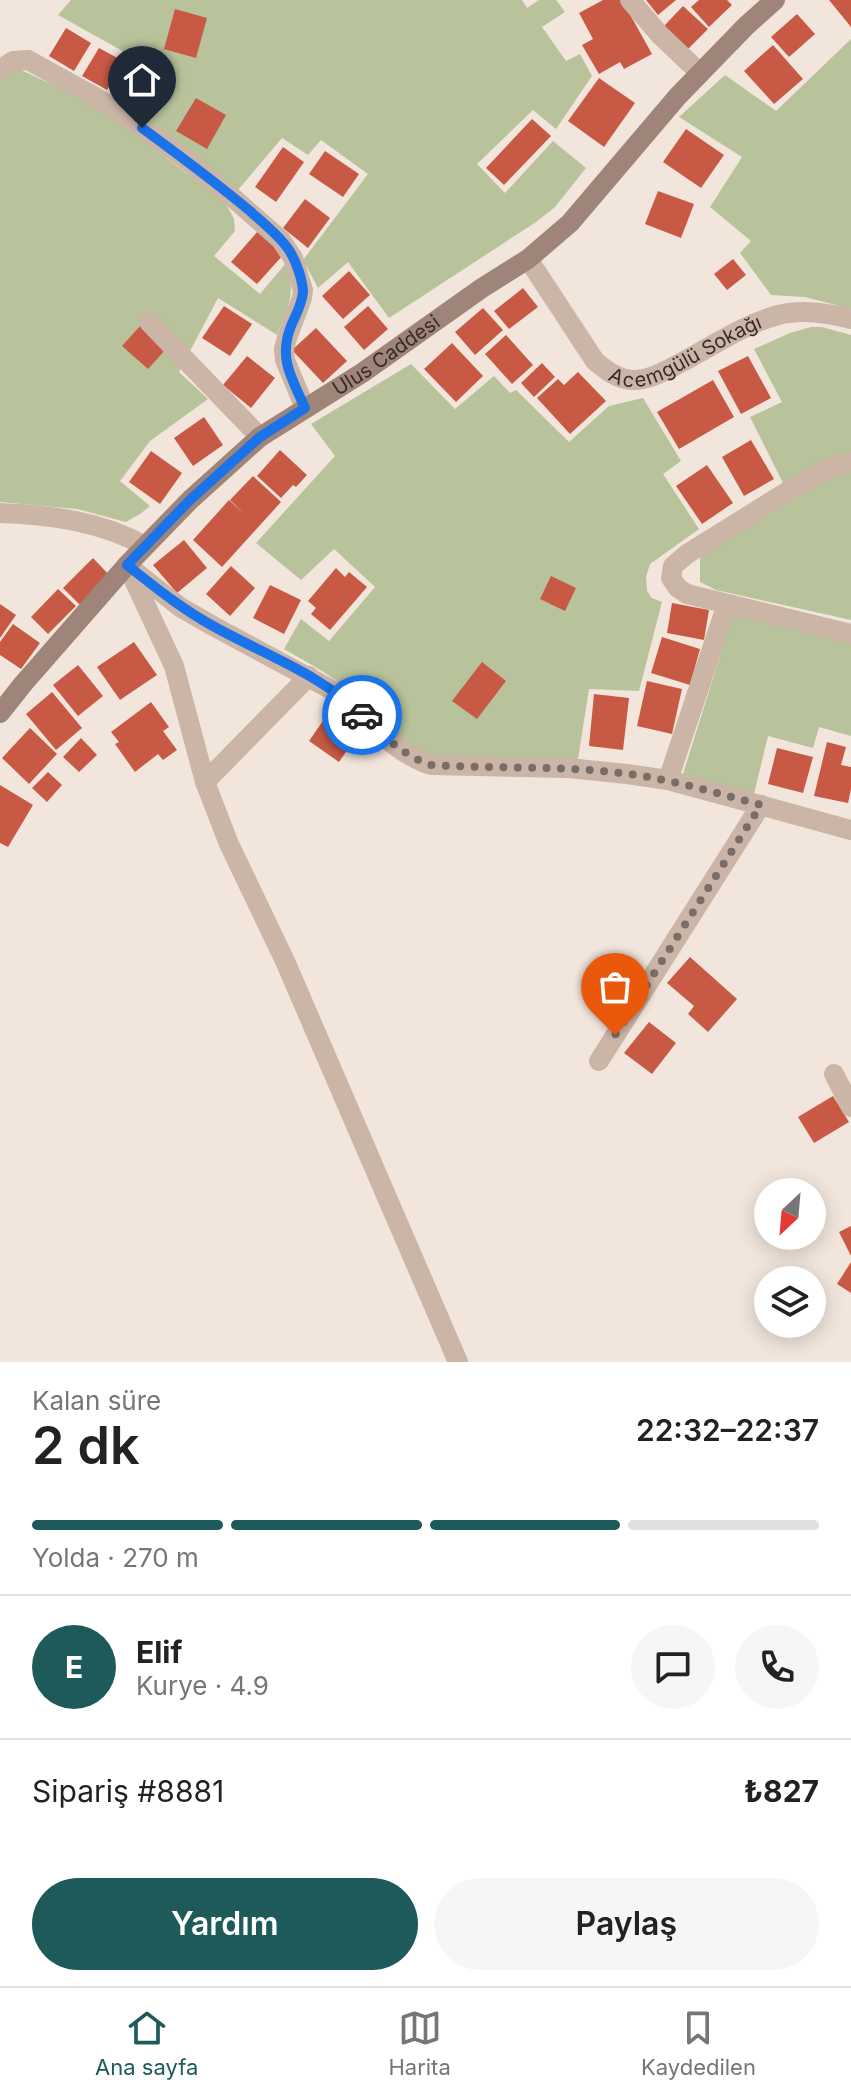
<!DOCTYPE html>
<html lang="tr">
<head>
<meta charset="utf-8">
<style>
	:root { --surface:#fff; --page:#f6f6f6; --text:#222; --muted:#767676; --line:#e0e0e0; --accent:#1d5a59 }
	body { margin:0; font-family:Inter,sans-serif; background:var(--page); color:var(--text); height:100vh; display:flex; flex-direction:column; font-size:30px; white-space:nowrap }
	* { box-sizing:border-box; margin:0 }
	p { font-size:26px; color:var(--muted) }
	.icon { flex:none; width:44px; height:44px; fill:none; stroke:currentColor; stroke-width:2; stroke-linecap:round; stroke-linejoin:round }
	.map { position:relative; height:1362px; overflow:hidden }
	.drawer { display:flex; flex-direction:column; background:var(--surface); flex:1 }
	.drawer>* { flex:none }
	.needle { width:52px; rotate:206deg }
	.controls { position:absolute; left:754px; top:1178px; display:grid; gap:16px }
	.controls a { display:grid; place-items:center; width:72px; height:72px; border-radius:50%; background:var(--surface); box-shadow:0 4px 20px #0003; font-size:40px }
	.pin { position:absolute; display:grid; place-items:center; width:68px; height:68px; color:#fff; margin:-82px -34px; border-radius:50% 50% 50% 0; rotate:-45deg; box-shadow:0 0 8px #0007 }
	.pin .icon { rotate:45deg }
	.courier { position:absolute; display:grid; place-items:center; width:80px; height:80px; margin:-40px; border:6px solid #1a73e8; border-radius:50%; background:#fff; color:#222; box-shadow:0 2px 10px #0007 }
	.headline em { font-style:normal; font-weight:600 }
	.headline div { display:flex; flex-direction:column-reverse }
	.headline { display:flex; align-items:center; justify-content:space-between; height:136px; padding:0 32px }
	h1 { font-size:52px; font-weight:600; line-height:60px }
	.bar { display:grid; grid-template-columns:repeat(4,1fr); gap:12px 8px; align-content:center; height:96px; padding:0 32px }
	.bar i { height:10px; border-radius:6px; background:var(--line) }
	.bar .on { background:var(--accent) }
	.bar p { grid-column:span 4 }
	.line { display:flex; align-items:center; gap:20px; padding:0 32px; border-top:2px solid var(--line) }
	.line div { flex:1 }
	.round { display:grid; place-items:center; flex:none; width:84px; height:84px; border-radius:42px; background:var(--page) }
	.primary-button { display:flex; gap:16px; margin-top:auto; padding:16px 32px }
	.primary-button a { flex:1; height:92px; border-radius:48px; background:var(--accent); color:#fff; font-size:32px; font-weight:600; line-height:92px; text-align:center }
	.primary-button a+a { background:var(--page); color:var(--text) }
	.dock { display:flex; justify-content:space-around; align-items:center; height:112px; border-top:2px solid var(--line); background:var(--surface); font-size:22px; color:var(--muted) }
	.dock a { display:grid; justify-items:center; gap:4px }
	.dock .on { color:var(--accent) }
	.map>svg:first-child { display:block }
	.green { fill:#b8c29b }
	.building { fill:#c85a45 }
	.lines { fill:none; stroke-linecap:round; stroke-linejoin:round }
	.street { stroke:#cbb5a7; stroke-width:20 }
	.secondary { stroke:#9f8479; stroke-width:20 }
	.done { stroke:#786d67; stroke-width:8; stroke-dasharray:0 14.4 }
	.route { stroke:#1a73e8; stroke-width:10 }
	.labels { text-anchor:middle; stroke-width:8; stroke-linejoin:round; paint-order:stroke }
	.street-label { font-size:20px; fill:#372c28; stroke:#faf1e8 }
</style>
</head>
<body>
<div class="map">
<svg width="851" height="1362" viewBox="0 0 851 1362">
	<rect width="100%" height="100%" fill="#f2e6dc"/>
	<!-- green -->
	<g class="green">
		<polygon points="71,0 522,0 527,8 539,0 556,0 565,12 542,27 566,61 580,54 592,76 556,129 533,110 477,164 505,193 553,141 586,168 555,207 536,222 389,318 348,262 318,288 303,260 368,174 321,140 308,155 282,138 238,190 110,97 135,58 58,15"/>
		<polygon points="851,39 851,309 805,297 771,295 740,253 751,241 710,207 742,157 679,117 725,75 776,111"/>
		<path d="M0 60 72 94 108 114 225 202 234 219 235 231 214 256 260 294 286 263C297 292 288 308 277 335L218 298 179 372 208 399 150 441 120 481 150 506 140 514 126 522 77 509 0 502Z"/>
		<polygon points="811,327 822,327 851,335 851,455 783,483 750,417 782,402 754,349 790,333"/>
		<path d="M411 364 455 409 494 376 510 393 516 390 569 442 609 406 643 398 681 461 663 474 699 529 650 564 646 577 647 591 652 598 662 602 639 691 589 689 578 759 438 756C432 756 425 755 420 753 389 738 370 706 344 686 325 672 305 661 284 649L301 619 329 641 375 587 334 549 301 580 256 543 335 456 311 424Z"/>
		<polygon points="851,471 851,620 716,590 700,582 700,557 838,472"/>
		<polygon points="733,615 851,643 851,736 819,727 813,748 768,736 754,794 682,777"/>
	</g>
	<!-- building -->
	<g class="building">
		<polygon points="603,0 622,0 652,54 624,69 620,62 599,74 582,45 593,39 579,13"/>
		<polygon points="646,0 676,0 658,15"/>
		<polygon points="699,0 727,0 732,5 709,27 691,7"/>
		<polygon points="829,0 851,0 851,27"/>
		<polygon points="683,6 708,29 688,49 664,26"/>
		<polygon points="175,9 207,18 196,58 164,49"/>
		<polygon points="797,14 815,34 789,57 771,37"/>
		<polygon points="66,28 91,43 74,71 49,56"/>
		<polygon points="773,45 803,79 774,104 744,71"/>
		<polygon points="99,48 123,61 107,90 82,76"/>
		<polygon points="599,78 635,103 604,147 568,121"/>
		<polygon points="196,98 226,115 207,149 176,131"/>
		<polygon points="532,119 551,136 504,185 486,168"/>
		<polygon points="686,129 724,155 701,188 663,162"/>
		<polygon points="283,147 304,162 276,202 255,187"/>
		<polygon points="325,151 359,174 343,197 309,174"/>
		<polygon points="658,191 694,204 681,238 645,224"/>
		<polygon points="305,199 330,218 308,248 283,228"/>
		<polygon points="258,231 284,254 257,284 231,262"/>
		<polygon points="733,259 746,275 727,290 714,274"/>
		<polygon points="349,271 370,295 343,319 322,296"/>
		<polygon points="523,288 538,307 509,329 494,311"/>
		<polygon points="224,306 252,324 230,356 202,338"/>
		<polygon points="368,306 388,329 364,350 344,327"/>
		<polygon points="483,308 503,330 475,355 455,332"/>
		<polygon points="141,325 167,348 148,369 122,346"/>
		<polygon points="316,328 347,361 323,383 292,350"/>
		<polygon points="506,335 533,365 512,384 485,354"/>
		<polygon points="452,343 483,376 456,402 424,369"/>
		<polygon points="247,356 275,378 251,408 223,385"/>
		<polygon points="748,356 771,398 741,414 718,371"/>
		<polygon points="542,363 555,377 534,397 521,383"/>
		<polygon points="578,372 606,401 570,434 537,398 558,379 564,385"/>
		<polygon points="713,380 734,417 679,449 657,412"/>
		<polygon points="204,417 223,445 193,466 174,438"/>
		<polygon points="751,440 774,479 744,496 722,457"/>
		<polygon points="280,450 307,475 296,487 293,485 281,498 257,476"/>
		<polygon points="151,451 182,473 160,504 129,482"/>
		<polygon points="707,465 733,503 702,524 676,486"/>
		<polygon points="253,476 281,502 222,567 193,540 229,500 245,515 230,500"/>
		<polygon points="184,540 207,568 177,593 153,565"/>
		<polygon points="93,558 110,576 80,605 63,588"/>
		<polygon points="231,566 255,588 230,616 206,594"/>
		<polygon points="336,568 345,577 349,572 367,587 330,630 311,614 316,608 308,601"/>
		<polygon points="551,576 576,588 565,611 540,599"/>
		<polygon points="270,585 301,600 284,634 253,618"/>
		<polygon points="58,589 76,606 48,634 31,617"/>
		<polygon points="672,603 709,610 704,640 667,633"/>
		<polygon points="0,604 16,615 0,638"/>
		<polygon points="13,624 40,643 21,669 0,655 0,642"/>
		<polygon points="662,637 700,649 690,685 651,673"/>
		<polygon points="134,642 157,675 120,700 97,667"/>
		<polygon points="482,662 506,681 477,719 452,701"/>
		<polygon points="78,665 103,696 78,716 53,685"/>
		<polygon points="647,681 682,689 672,734 637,726"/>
		<polygon points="52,692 82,728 56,750 26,714"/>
		<polygon points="594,694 629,698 623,750 589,746"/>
		<polygon points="151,702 169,727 163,731 177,750 163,760 158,754 135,772 115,744 119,742 111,732"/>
		<polygon points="334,705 364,726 339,762 309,741"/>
		<polygon points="30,728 57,754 29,784 2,758"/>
		<polygon points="81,738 97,755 79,772 63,757"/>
		<polygon points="827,742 846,747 841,765 851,767 851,789 848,803 814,796"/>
		<polygon points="777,748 813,757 803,793 768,784"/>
		<polygon points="48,772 62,785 47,802 32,788"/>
		<polygon points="0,785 33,805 8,847 0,843"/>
		<polygon points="690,957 737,999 708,1032 688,1014 694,1006 667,983"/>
		<polygon points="649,1022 676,1043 652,1074 624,1053"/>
		<polygon points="833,1096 849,1122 814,1143 798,1117"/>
		<polygon points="851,1226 851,1256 839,1232"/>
		<polygon points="851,1262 851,1293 837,1284"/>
	</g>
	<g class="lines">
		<!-- street -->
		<g class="street">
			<polyline points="630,0 660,35 700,73"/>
			<polyline points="0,70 13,61 28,60 108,104 184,158 231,196 281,240 293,258 303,290 302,298 287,338 284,349 285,360 305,408"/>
			<path id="s1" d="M528 259 595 361C606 370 618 380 633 380 651 380 669 369 684 361 714 345 745 324 778 315 801 309 829 313 851 319"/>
			<polyline points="149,322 260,437"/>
			<polyline points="851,462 829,468 798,485 687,554 673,566 671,578 678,588 687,594 851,634"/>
			<path d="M0 513C51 515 100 521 145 546"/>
			<polyline points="127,565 174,666 205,782 229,844 285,961 458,1362"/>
			<path d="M132 569 180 607 213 626 334 691C367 716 390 752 431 765L568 768 627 774 668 780 851 830"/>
			<polyline points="668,780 727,604"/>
			<polyline points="205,782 309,676"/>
			<polyline points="599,1061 761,805"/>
			<polyline points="834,1074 851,1107"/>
		</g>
		<!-- secondary -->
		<path class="secondary" id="s2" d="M0 713 23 684 127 565 190 500 260 437 362 373 482 288 528 259 570 223 678 96 746 26 775 0"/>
	</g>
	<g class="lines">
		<!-- done -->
		<path class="done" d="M362 715C384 736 402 755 431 765 497 769 563 765 629 774 674 780 717 793 761 805L615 1035"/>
		<!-- route -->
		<path class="route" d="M142 128C179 155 215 182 250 211 263 223 279 235 289 250 296 261 302 278 303 291 303 303 295 316 291 326 278 359 292 378 305 408L260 437 190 500 127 565C155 587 182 609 213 626 263 654 321 674 362 715"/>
	</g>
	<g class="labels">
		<!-- street labels -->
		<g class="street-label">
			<text dy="7" stroke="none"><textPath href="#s1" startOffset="224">Acemgülü Sokağı</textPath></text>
			<text dy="7" stroke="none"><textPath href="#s2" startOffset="530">Ulus Caddesi</textPath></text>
		</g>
	</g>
</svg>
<div class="controls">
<a><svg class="needle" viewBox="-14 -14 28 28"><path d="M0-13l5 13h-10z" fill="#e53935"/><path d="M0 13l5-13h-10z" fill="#767676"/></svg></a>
<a><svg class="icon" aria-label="layers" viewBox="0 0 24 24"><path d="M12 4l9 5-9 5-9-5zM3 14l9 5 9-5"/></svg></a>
</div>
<div class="pin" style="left:615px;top:1035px;background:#ea580c"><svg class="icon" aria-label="bag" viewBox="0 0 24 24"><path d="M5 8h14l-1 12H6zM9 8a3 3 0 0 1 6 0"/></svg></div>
<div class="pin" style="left:142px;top:128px;background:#1f2937"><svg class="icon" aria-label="home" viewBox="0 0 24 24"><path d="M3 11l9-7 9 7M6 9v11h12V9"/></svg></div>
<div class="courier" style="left:362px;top:715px"><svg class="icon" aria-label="car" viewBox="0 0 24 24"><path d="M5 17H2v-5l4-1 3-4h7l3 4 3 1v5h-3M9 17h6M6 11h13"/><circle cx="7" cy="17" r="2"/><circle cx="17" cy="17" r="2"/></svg></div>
</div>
<section class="drawer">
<div class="headline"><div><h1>2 dk</h1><p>Kalan süre</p></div><em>22:32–22:37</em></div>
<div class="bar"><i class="on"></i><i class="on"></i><i class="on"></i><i></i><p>Yolda · 270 m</p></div>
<div class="line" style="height:144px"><b class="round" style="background:var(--accent);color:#fff">E</b><div><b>Elif</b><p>Kurye · 4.9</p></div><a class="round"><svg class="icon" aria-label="chat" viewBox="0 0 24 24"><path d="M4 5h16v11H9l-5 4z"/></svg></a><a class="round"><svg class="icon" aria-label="phone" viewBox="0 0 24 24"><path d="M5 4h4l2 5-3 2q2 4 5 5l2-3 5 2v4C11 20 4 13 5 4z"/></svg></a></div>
<div class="line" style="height:104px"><div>Sipariş #8881</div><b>₺827</b></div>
<div class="primary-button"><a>Yardım</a><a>Paylaş</a></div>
</section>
<nav class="dock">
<a class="on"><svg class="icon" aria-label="home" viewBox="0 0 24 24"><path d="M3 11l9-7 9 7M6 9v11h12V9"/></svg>Ana sayfa</a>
<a><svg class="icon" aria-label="map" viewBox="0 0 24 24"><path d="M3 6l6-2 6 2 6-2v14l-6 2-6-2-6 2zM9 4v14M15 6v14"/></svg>Harita</a>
<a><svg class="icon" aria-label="saved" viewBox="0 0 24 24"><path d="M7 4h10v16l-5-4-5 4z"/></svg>Kaydedilen</a>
</nav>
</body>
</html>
